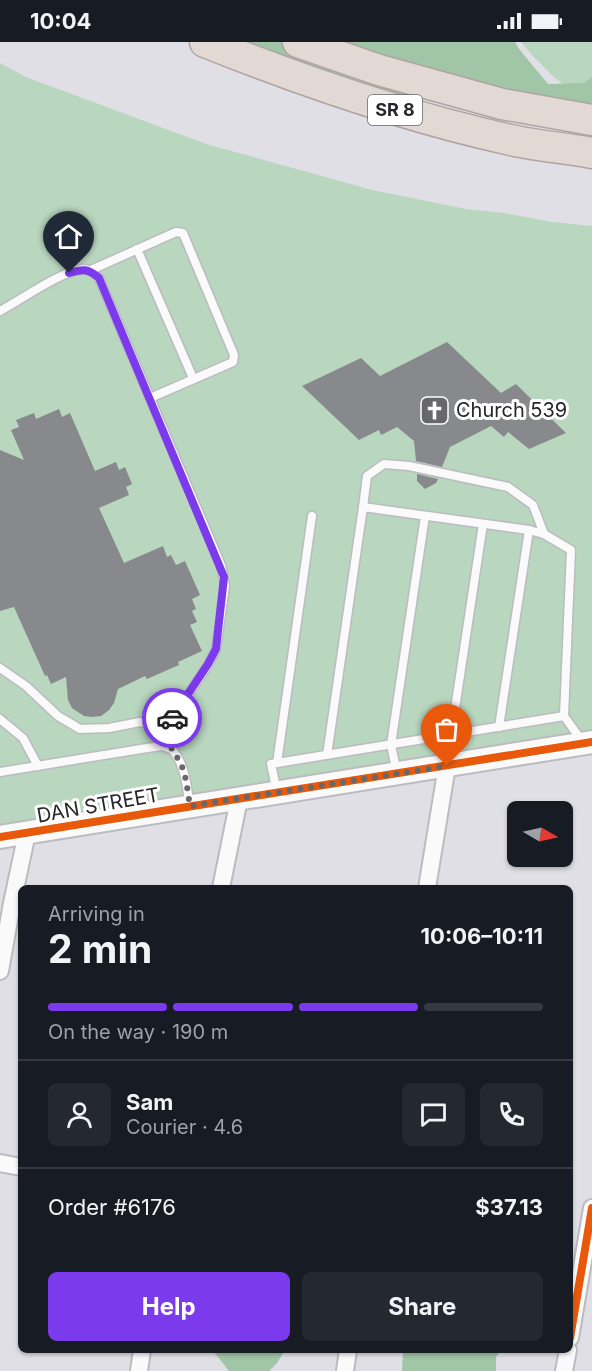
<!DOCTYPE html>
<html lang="en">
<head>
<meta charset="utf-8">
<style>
	:root { --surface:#171b24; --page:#242831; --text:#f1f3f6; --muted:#9ea1a6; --line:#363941; --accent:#7c3aed }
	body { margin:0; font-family:Inter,sans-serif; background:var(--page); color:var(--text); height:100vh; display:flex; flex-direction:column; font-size:22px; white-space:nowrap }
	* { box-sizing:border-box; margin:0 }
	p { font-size:20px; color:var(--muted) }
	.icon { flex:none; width:33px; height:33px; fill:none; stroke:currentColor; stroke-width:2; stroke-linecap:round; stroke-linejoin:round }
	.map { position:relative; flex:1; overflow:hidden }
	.details { position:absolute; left:18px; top:843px; width:555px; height:468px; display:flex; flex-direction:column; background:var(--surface); border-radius:9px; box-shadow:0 2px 4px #0004 }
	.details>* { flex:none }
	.needle { width:39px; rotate:99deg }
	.controls { position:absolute; left:507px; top:759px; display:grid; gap:12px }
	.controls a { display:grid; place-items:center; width:66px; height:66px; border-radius:9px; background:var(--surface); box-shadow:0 2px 4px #0004; font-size:30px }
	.pin { position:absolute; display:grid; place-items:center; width:51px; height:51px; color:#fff; margin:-62px -26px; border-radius:50% 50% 50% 0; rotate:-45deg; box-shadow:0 0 6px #0007 }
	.pin .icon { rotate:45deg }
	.courier { position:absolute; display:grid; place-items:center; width:60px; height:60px; margin:-30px; border:4px solid #7c3aed; border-radius:50%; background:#fff; color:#222; box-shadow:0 2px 8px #0007 }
	.summary em { font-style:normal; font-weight:700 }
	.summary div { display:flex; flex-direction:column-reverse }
	.summary { display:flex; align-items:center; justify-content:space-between; height:102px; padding:0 30px }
	h1 { font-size:39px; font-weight:700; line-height:45px }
	.bar { display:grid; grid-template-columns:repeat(4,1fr); gap:9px 6px; align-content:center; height:72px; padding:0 30px }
	.bar i { height:8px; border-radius:4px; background:var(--line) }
	.bar .selected { background:var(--accent) }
	.bar p { grid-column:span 4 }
	.line { display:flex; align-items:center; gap:15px; padding:0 30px; border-top:2px solid var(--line) }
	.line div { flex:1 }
	.round { display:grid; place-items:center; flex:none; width:63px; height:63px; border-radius:9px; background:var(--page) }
	.cta { display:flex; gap:12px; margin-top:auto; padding:12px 30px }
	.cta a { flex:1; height:69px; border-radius:9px; background:var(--accent); color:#fff; font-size:24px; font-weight:700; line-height:69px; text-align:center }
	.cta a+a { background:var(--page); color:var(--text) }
	.status { display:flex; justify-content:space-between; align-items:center; height:42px; padding:0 30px; background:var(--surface); direction:ltr }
	.status svg { height:16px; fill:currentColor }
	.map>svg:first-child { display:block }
	.green { fill:#b9d6be }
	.forest { fill:#a0c6a7 }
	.building { fill:#88898d }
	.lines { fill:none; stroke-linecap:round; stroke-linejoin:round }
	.lane-casing { stroke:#bbbbc0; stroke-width:11 }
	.street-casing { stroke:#bbbbc0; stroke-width:20 }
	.secondary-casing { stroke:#bbbbc0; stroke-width:26 }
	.highway-casing { stroke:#afa4a1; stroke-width:33 }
	.lane { stroke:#fafafb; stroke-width:8 }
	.street { stroke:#fafafb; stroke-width:16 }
	.secondary { stroke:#fafafb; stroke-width:22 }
	.highway { stroke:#e2d8d4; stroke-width:30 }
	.cycleway-casing { stroke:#fff; stroke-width:11 }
	.cycleway { stroke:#e8590c; stroke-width:8 }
	.done { stroke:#67676c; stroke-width:6; stroke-dasharray:0 10.8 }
	.route { stroke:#7c3aed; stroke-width:8 }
	.labels { text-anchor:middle; stroke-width:6; stroke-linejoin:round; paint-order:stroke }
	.shield { fill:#fff; stroke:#68686b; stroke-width:1.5 }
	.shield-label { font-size:18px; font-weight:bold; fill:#27272b }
	.poi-label { font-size:20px; fill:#27272b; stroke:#fff; text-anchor:start }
	.street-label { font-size:20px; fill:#27272b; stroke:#fff }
</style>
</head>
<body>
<div class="status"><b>10:04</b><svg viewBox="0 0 49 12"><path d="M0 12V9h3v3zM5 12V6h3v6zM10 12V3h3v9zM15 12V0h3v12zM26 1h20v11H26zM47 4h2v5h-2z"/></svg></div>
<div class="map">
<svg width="592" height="1329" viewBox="0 0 592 1329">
	<rect width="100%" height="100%" fill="#dfdfe5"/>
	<!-- green -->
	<g class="green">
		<path d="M521 0H592V56C564 50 539 21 521 0Z"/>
		<polygon points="0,21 26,35 206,102 372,148 466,167 504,171 552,180 592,184 592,688 0,783"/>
	</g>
	<!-- forest -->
	<g class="forest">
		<polygon points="199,0 515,0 519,7 548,42 584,41 592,35 592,85 375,49"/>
		<polygon points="217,1308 285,1308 277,1321 269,1329 229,1329 214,1310"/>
		<polygon points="403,1308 501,1308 496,1315 496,1329 402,1329"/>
	</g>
	<!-- building -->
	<g class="building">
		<polygon points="447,300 501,351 516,342 566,391 529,407 508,390 504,395 491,384 450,405 442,425 416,419 414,399 397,385 381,393 379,388 359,398 302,344 361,316 380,334"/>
		<polygon points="59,367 62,375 70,371 95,429 116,420 119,428 125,425 132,442 126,445 129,453 99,466 124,521 163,504 167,515 171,513 176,523 185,519 200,553 192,557 196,567 192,569 197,580 190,583 202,609 178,620 179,623 147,637 145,634 118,647 114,661 109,668 101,674 92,675 84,674 72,666 68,658 66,635 51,642 47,633 45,634 14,565 0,569 0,408 24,418 11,388 19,385 16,378 34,371 36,377"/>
		<polygon points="417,432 438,437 436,441 425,447 417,439"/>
	</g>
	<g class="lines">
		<defs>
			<g id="lane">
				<polyline points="137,207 193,336"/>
				<polyline points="91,228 176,190 183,191 234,313 233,320 150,356"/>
				<path d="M0 269C19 259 63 228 83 227 91 227 94 231 99 236L221 523 225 544 216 607 208 623 167 684C165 704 173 705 180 720 187 734 187 750 190 764"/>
				<polyline points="363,465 367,434 384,422 409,424 508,445 533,463 544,492"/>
				<polyline points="0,626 26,644 58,674 80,687 109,686 140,680 167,684"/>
				<polyline points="0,677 23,696 38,724"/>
				<polyline points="499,685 529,488"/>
				<polyline points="451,693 483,482"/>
				<polyline points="327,713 363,465 529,488 544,492 571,508 564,674"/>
				<polyline points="277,721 312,474"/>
				<polyline points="0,730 147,706 162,704 171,707"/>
				<polyline points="397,731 391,703 425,474"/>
				<polyline points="277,750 271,722 277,721 564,674 582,699"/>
			</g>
			<g id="street">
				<polyline points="221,846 239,757"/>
				<polyline points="427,846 447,724"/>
				<polyline points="0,929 12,861 27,791"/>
				<polyline points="0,1121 21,1125"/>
				<polyline points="570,1296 592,1166"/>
				<polyline points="139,1329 142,1308"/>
				<polyline points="345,1329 348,1308"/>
				<polyline points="564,1329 568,1308"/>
			</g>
			<polyline id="secondary" points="0,795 592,700"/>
			<g id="highway">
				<path d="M205 0C305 40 406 75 511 98 537 104 565 106 592 111"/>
				<polyline points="298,0 379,28 502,62 592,78"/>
			</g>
		</defs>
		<!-- lane casing -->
		<use href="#lane" class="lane-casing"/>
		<!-- street casing -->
		<use href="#street" class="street-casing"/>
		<!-- secondary casing -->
		<use href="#secondary" class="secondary-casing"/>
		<!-- highway casing -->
		<use href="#highway" class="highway-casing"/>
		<!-- lane -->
		<use href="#lane" class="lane"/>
		<!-- street -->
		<use href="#street" class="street"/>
		<!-- secondary -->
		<use href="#secondary" class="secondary"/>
		<!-- highway -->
		<use href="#highway" class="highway"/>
		<defs>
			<g id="cycleway">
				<polyline points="0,795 592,700"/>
				<polyline points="570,1296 592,1166"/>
			</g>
		</defs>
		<!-- cycleway casing -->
		<use href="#cycleway" class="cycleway-casing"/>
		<!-- cycleway -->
		<use href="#cycleway" class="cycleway"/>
	</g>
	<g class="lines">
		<!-- done -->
		<path class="done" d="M172 676C158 700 177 708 184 730 187 741 188 753 190 764L447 724"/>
		<!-- route -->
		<path class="route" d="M69 231C82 227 88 226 99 236L224 535 216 607 208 622 172 676"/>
	</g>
	<!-- icons -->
	<defs>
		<symbol id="church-square" viewBox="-11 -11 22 22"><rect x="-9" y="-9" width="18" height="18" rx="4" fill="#67676c" stroke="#fff"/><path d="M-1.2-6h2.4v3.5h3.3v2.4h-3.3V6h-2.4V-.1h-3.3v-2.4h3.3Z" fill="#fff"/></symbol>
	</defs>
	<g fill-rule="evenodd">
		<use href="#church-square" x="418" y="352" width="33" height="33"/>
	</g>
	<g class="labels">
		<!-- shield labels -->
		<rect class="shield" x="368" y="53" width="54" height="30" rx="4.5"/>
		<g class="shield-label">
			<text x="395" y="74">SR 8</text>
		</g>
		<!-- poi labels -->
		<g class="poi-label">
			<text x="456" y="375">Church 539</text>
		</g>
		<!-- street labels -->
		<g class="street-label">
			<text transform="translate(98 763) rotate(-10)" y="7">DAN STREET</text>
		</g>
	</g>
</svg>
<div class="controls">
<a><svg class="needle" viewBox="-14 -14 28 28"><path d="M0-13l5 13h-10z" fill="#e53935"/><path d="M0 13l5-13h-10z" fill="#9ea1a6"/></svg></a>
</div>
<div class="pin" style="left:447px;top:724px;background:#ea580c"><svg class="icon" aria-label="bag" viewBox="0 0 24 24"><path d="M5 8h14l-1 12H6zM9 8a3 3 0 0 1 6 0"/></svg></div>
<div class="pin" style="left:69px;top:231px;background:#1f2937"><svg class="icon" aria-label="home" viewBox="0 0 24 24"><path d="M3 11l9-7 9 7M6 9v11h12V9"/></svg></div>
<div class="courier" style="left:172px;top:676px"><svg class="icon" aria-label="car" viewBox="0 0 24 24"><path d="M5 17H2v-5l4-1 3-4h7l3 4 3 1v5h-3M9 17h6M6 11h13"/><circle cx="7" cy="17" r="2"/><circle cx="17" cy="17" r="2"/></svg></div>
<section class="details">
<div class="summary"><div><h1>2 min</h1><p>Arriving in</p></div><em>10:06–10:11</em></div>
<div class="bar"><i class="selected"></i><i class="selected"></i><i class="selected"></i><i></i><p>On the way · 190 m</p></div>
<div class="line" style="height:108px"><a class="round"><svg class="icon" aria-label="person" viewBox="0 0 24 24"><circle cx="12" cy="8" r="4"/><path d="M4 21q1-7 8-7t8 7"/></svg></a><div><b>Sam</b><p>Courier · 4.6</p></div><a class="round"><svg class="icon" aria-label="chat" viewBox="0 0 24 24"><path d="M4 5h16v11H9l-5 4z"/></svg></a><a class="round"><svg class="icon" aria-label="phone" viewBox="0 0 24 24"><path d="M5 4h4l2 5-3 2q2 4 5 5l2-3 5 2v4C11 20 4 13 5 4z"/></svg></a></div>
<div class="line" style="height:78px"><div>Order #6176</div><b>$37.13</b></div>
<div class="cta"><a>Help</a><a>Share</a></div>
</section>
</div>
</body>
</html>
